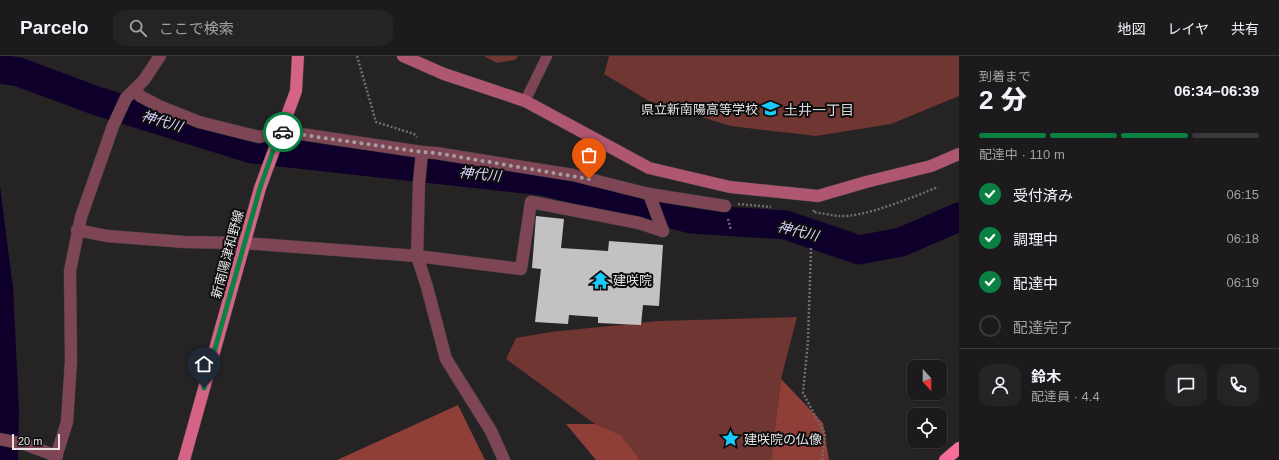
<!DOCTYPE html>
<html lang="ja">
<head>
<meta charset="utf-8">
<style>
	:root { --surface:#1c1a1c; --page:#252325; --text:#f1f3f6; --muted:#a0a1a3; --line:#3a383b; --accent:#0b8043 }
	body { margin:0; font-family:Arial,"Noto Sans JP",sans-serif; background:var(--page); color:var(--text); height:100vh; display:flex; flex-direction:column; font-size:15px; white-space:nowrap }
	* { box-sizing:border-box; margin:0 }
	p { font-size:13px; color:var(--muted) }
	.icon { flex:none; width:22px; height:22px; fill:none; stroke:currentColor; stroke-width:2; stroke-linecap:round; stroke-linejoin:round }
	.map { position:relative; flex:1; overflow:hidden }
	.sheet { display:flex; flex-direction:column; background:var(--surface); width:320px }
	.sheet>* { flex:none }
	.needle { width:26px; rotate:159deg }
	.fabs { position:absolute; left:907px; top:304px; display:grid; gap:8px }
	.fabs a { display:grid; place-items:center; width:40px; height:40px; border-radius:8px; background:var(--surface); box-shadow:0 1px 3px #0004,0 0 0 1px var(--line); font-size:20px }
	.scale { position:absolute; left:12px; bottom:10px; width:48px; box-sizing:border-box; padding-left:4px; border:2px solid #e5e3e4; border-top:0; font-size:11px; line-height:14px; white-space:nowrap; color:#e5e3e4; -webkit-text-stroke:3px #0e0d0e; paint-order:stroke }
	.pin { position:absolute; display:grid; place-items:center; width:34px; height:34px; color:#fff; margin:-41px -17px; border-radius:50% 50% 50% 0; rotate:-45deg; box-shadow:0 0 4px #0007 }
	.pin .icon { rotate:45deg }
	.courier { position:absolute; display:grid; place-items:center; width:40px; height:40px; margin:-20px; border:3px solid #0b8043; border-radius:50%; background:#fff; color:#222; box-shadow:0 1px 5px #0007 }
	.head em { font-style:normal; font-weight:800 }
	.head div { display:flex; flex-direction:column-reverse }
	.head { display:flex; align-items:center; justify-content:space-between; height:68px; padding:0 20px }
	h1 { font-size:26px; font-weight:800; line-height:30px }
	.bar { display:grid; grid-template-columns:repeat(4,1fr); gap:6px 4px; align-content:center; height:48px; padding:0 20px }
	.bar i { height:5px; border-radius:3px; background:var(--line) }
	.bar .active { background:var(--accent) }
	.bar p { grid-column:span 4 }
	.line { display:flex; align-items:center; gap:10px; padding:0 20px; border-top:1px solid var(--line) }
	.line div { flex:1 }
	.round { display:grid; place-items:center; flex:none; width:42px; height:42px; border-radius:12px; background:var(--page) }
	ol { padding:0 20px; list-style:none }
	li { display:flex; align-items:center; gap:12px; height:44px }
	li p { margin-inline-start:auto }
	li .icon { padding:4px; border-radius:50%; background:var(--accent); color:#fff; stroke-width:4 }
	li:last-child { color:var(--muted) }
	li i { width:22px; height:22px; border:2px solid var(--line); border-radius:50% }
	header { display:flex; align-items:center; gap:24px; box-sizing:border-box; height:56px; padding:0 20px; background:var(--surface); border-bottom:1px solid var(--line) }
	header strong { font-size:19px }
	nav { display:flex; gap:22px; margin-inline-start:auto; font-size:14px }
	.search { width:280px; height:36px; background:var(--page); display:flex; align-items:center; gap:10px; box-sizing:border-box; padding:0 14px; border-radius:12px; color:var(--muted); font-size:15px }
	main { display:flex; flex:1; min-height:0 }
	.map>svg:first-child { display:block }
	.green { fill:#703631 }
	.forest { fill:#903e38 }
	.water { fill:#0e002a }
	.lines { fill:none; stroke-linecap:round; stroke-linejoin:round }
	.stream { stroke:#0e002a; stroke-width:5 }
	.river { stroke:#0e002a; stroke-width:29 }
	.building { fill:#c4c1c5 }
	.lane-casing { stroke:#413e40; stroke-width:11 }
	.street-casing { stroke:#413e40; stroke-width:13 }
	.secondary-casing { stroke:#413e40; stroke-width:13 }
	.primary-casing { stroke:#413e40; stroke-width:13 }
	.highway-casing { stroke:#413e40; stroke-width:13 }
	.path { stroke:#706d6f; stroke-width:2.5; stroke-dasharray:2 2; stroke-linecap:butt }
	.lane { stroke:#7e4655; stroke-width:10 }
	.street { stroke:#7e4655; stroke-width:12 }
	.secondary { stroke:#af5771; stroke-width:12 }
	.primary { stroke:#d56386; stroke-width:12 }
	.highway { stroke:#f86e99; stroke-width:12 }
	.done { stroke:#a2a0a1; stroke-width:4; stroke-dasharray:0 7.2 }
	.route { stroke:#0b8043; stroke-width:5 }
	.labels { text-anchor:middle; stroke-width:4; stroke-linejoin:round; paint-order:stroke }
	.poi-label { font-size:13px; fill:#e5e3e4; stroke:#0e0d0e; text-anchor:start }
	.street-label { font-size:13px; fill:#e5e3e4; stroke:#0e0d0e }
	.neighbourhood-label { font-size:14px; fill:#d9d5d8; stroke:#0e0d0e }
	.water-label { font-size:14px; font-style:italic; fill:#d9d1fb; stroke:#0e0d0e }
</style>
</head>
<body>
<header>
<strong>Parcelo</strong>
<div class="search"><svg class="icon" aria-label="search" viewBox="0 0 24 24"><circle cx="10" cy="10" r="6"/><path d="M15 15l6 6"/></svg>ここで検索</div>
<nav><a>地図</a><a>レイヤ</a><a>共有</a></nav>
</header>
<main>
<div class="map">
<svg width="959" height="404" viewBox="0 0 959 404">
	<rect width="100%" height="100%" fill="#262325"/>
	<!-- green -->
	<g class="green">
		<polygon points="484,0 518,0 515,4 497,7"/>
		<polygon points="609,0 959,0 959,40 891,68 816,80 731,70 649,45 604,18"/>
		<polygon points="797,261 781,323 771,404 640,404 621,379 595,368 506,303 516,282 551,276 658,265"/>
	</g>
	<!-- forest -->
	<g class="forest">
		<polygon points="781,323 823,367 829,404 771,404"/>
		<polygon points="458,349 485,404 337,404"/>
		<polygon points="566,368 595,368 621,379 640,404 596,404"/>
	</g>
	<!-- water -->
	<polygon class="water" points="0,130 13,232 19,353 18,404 0,404"/>
	<g class="lines">
		<!-- stream -->
		<polyline class="stream" points="7,14 9,0"/>
		<!-- river -->
		<polyline class="river" points="0,13 19,16 97,45 252,93 543,125 691,163 786,169 859,194 901,186 959,161"/>
	</g>
	<!-- building -->
	<polygon class="building" points="536,160 564,163 561,192 608,195 609,185 663,189 659,250 643,249 641,269 598,267 598,261 569,259 568,268 535,266 541,213 532,212"/>
	<g class="lines">
		<defs>
			<polyline id="lane" points="525,45 547,0"/>
			<g id="street">
				<polyline points="135,33 140,40 159,50 199,66 259,81 281,75 422,96 436,97 573,119 649,138 725,150"/>
				<polyline points="422,96 419,127 417,200 427,231 446,303 491,375 504,404"/>
				<polyline points="649,138 663,175"/>
				<polyline points="77,174 107,180 184,186 243,187 417,200 521,213 531,146 639,167 663,175"/>
				<polyline points="0,383 24,388 57,400"/>
				<polyline points="55,404 67,366 71,305 70,215 81,161 113,70 126,42 144,24 160,0"/>
			</g>
			<polyline id="secondary" points="403,0 444,18 525,45 649,112 730,131 818,140 866,126 931,110 959,98"/>
			<polyline id="primary" points="184,404 260,132 296,35 298,0"/>
			<polyline id="highway" points="945,404 959,392"/>
		</defs>
		<!-- lane casing -->
		<use href="#lane" class="lane-casing"/>
		<!-- street casing -->
		<use href="#street" class="street-casing"/>
		<!-- secondary casing -->
		<use href="#secondary" class="secondary-casing"/>
		<!-- primary casing -->
		<use href="#primary" class="primary-casing"/>
		<!-- highway casing -->
		<use href="#highway" class="highway-casing"/>
		<!-- path -->
		<g class="path">
			<polyline points="357,0 376,66 414,78 417,81"/>
			<polyline points="738,148 771,151"/>
			<path d="M814 154 813 156C821 157 830 159 838 160 864 162 913 141 938 131"/>
			<polyline points="728,163 731,174"/>
			<polyline points="811,192 808,285 803,337 825,378 822,404"/>
		</g>
		<!-- lane -->
		<use href="#lane" class="lane"/>
		<!-- street -->
		<use href="#street" class="street"/>
		<!-- secondary -->
		<use href="#secondary" class="secondary"/>
		<!-- primary -->
		<use href="#primary" class="primary"/>
		<!-- highway -->
		<use href="#highway" class="highway"/>
	</g>
	<g class="lines">
		<!-- done -->
		<polyline class="done" points="283,76 422,96 436,97 589,123"/>
		<!-- route -->
		<polyline class="route" points="204,332 260,132 280,75 283,76"/>
	</g>
	<!-- icons -->
	<defs>
		<symbol id="school-bare" viewBox="-9 -9 18 18"><path d="M0-5L7-2L0 1L-7-2ZM-4 1L0 2.5L4 1V4Q0 6-4 4Z" fill="#19cafc" stroke="#0e0d0e" stroke-width="2.5" paint-order="stroke"/></symbol>
		<symbol id="temple-bare" viewBox="-9 -9 18 18"><path d="M0-6L5-2H3V0L6.5 2.5H4V6H1.5V3h-3V6H-4V2.5H-6.5L-3 0V-2H-5Z" fill="#19cafc" stroke="#0e0d0e" stroke-width="2.5" paint-order="stroke"/></symbol>
		<symbol id="sight-bare" viewBox="-9 -9 18 18"><path d="M0-6L1.8-2.2L6-1.7L2.9 1.2L3.7 5.4L0 3.3L-3.7 5.4L-2.9 1.2L-6-1.7L-1.8-2.2Z" fill="#19cafc" stroke="#0e0d0e" stroke-width="2.5" paint-order="stroke"/></symbol>
	</defs>
	<g fill-rule="evenodd">
		<use href="#school-bare" x="758" y="40" width="25" height="25"/>
		<use href="#temple-bare" x="588" y="212" width="25" height="25"/>
		<use href="#sight-bare" x="718" y="370" width="25" height="25"/>
	</g>
	<g class="labels">
		<!-- poi labels -->
		<g class="poi-label">
			<text x="758" y="58" text-anchor="end">県立新南陽高等学校</text>
			<text x="613" y="229">建咲院</text>
			<text x="744" y="388">建咲院の仏像</text>
		</g>
		<!-- street labels -->
		<g class="street-label">
			<text transform="translate(227 198) rotate(-75)" y="5">新南陽津和野線</text>
		</g>
		<!-- neighbourhood labels -->
		<g class="neighbourhood-label">
			<text x="819" y="59">土井一丁目</text>
		</g>
		<!-- water labels -->
		<g class="water-label">
			<text transform="translate(162 65) rotate(17)" y="5">神代川</text>
			<text transform="translate(480 118) rotate(6)" y="5">神代川</text>
			<text transform="translate(798 175) rotate(14)" y="5">神代川</text>
		</g>
	</g>
</svg>
<div class="fabs">
<a><svg class="needle" viewBox="-14 -14 28 28"><path d="M0-13l5 13h-10z" fill="#e53935"/><path d="M0 13l5-13h-10z" fill="#a0a1a3"/></svg></a>
<a><svg class="icon" aria-label="locate" viewBox="0 0 24 24"><circle cx="12" cy="12" r="6"/><path d="M12 2v4M12 18v4M2 12h4M18 12h4"/></svg></a>
</div>
<div class="scale">20 m</div>
<div class="pin" style="left:589px;top:123px;background:#ea580c"><svg class="icon" aria-label="bag" viewBox="0 0 24 24"><path d="M5 8h14l-1 12H6zM9 8a3 3 0 0 1 6 0"/></svg></div>
<div class="pin" style="left:204px;top:332px;background:#1f2937"><svg class="icon" aria-label="home" viewBox="0 0 24 24"><path d="M3 11l9-7 9 7M6 9v11h12V9"/></svg></div>
<div class="courier" style="left:283px;top:76px"><svg class="icon" aria-label="car" viewBox="0 0 24 24"><path d="M5 17H2v-5l4-1 3-4h7l3 4 3 1v5h-3M9 17h6M6 11h13"/><circle cx="7" cy="17" r="2"/><circle cx="17" cy="17" r="2"/></svg></div>
</div>
<section class="sheet">
<div class="head"><div><h1>2 分</h1><p>到着まで</p></div><em>06:34–06:39</em></div>
<div class="bar"><i class="active"></i><i class="active"></i><i class="active"></i><i></i><p>配達中 · 110 m</p></div>
<ol>
<li><svg class="icon" aria-label="check" viewBox="0 0 24 24"><path d="M5 12l5 5 9-10"/></svg>受付済み<p>06:15</p></li>
<li><svg class="icon" aria-label="check" viewBox="0 0 24 24"><path d="M5 12l5 5 9-10"/></svg>調理中<p>06:18</p></li>
<li><svg class="icon" aria-label="check" viewBox="0 0 24 24"><path d="M5 12l5 5 9-10"/></svg>配達中<p>06:19</p></li>
<li><i></i>配達完了</li>
</ol>
<div class="line" style="height:72px"><a class="round"><svg class="icon" aria-label="person" viewBox="0 0 24 24"><circle cx="12" cy="8" r="4"/><path d="M4 21q1-7 8-7t8 7"/></svg></a><div><b>鈴木</b><p>配達員 · 4.4</p></div><a class="round"><svg class="icon" aria-label="chat" viewBox="0 0 24 24"><path d="M4 5h16v11H9l-5 4z"/></svg></a><a class="round"><svg class="icon" aria-label="phone" viewBox="0 0 24 24"><path d="M5 4h4l2 5-3 2q2 4 5 5l2-3 5 2v4C11 20 4 13 5 4z"/></svg></a></div>
</section>
</main>
</body>
</html>
